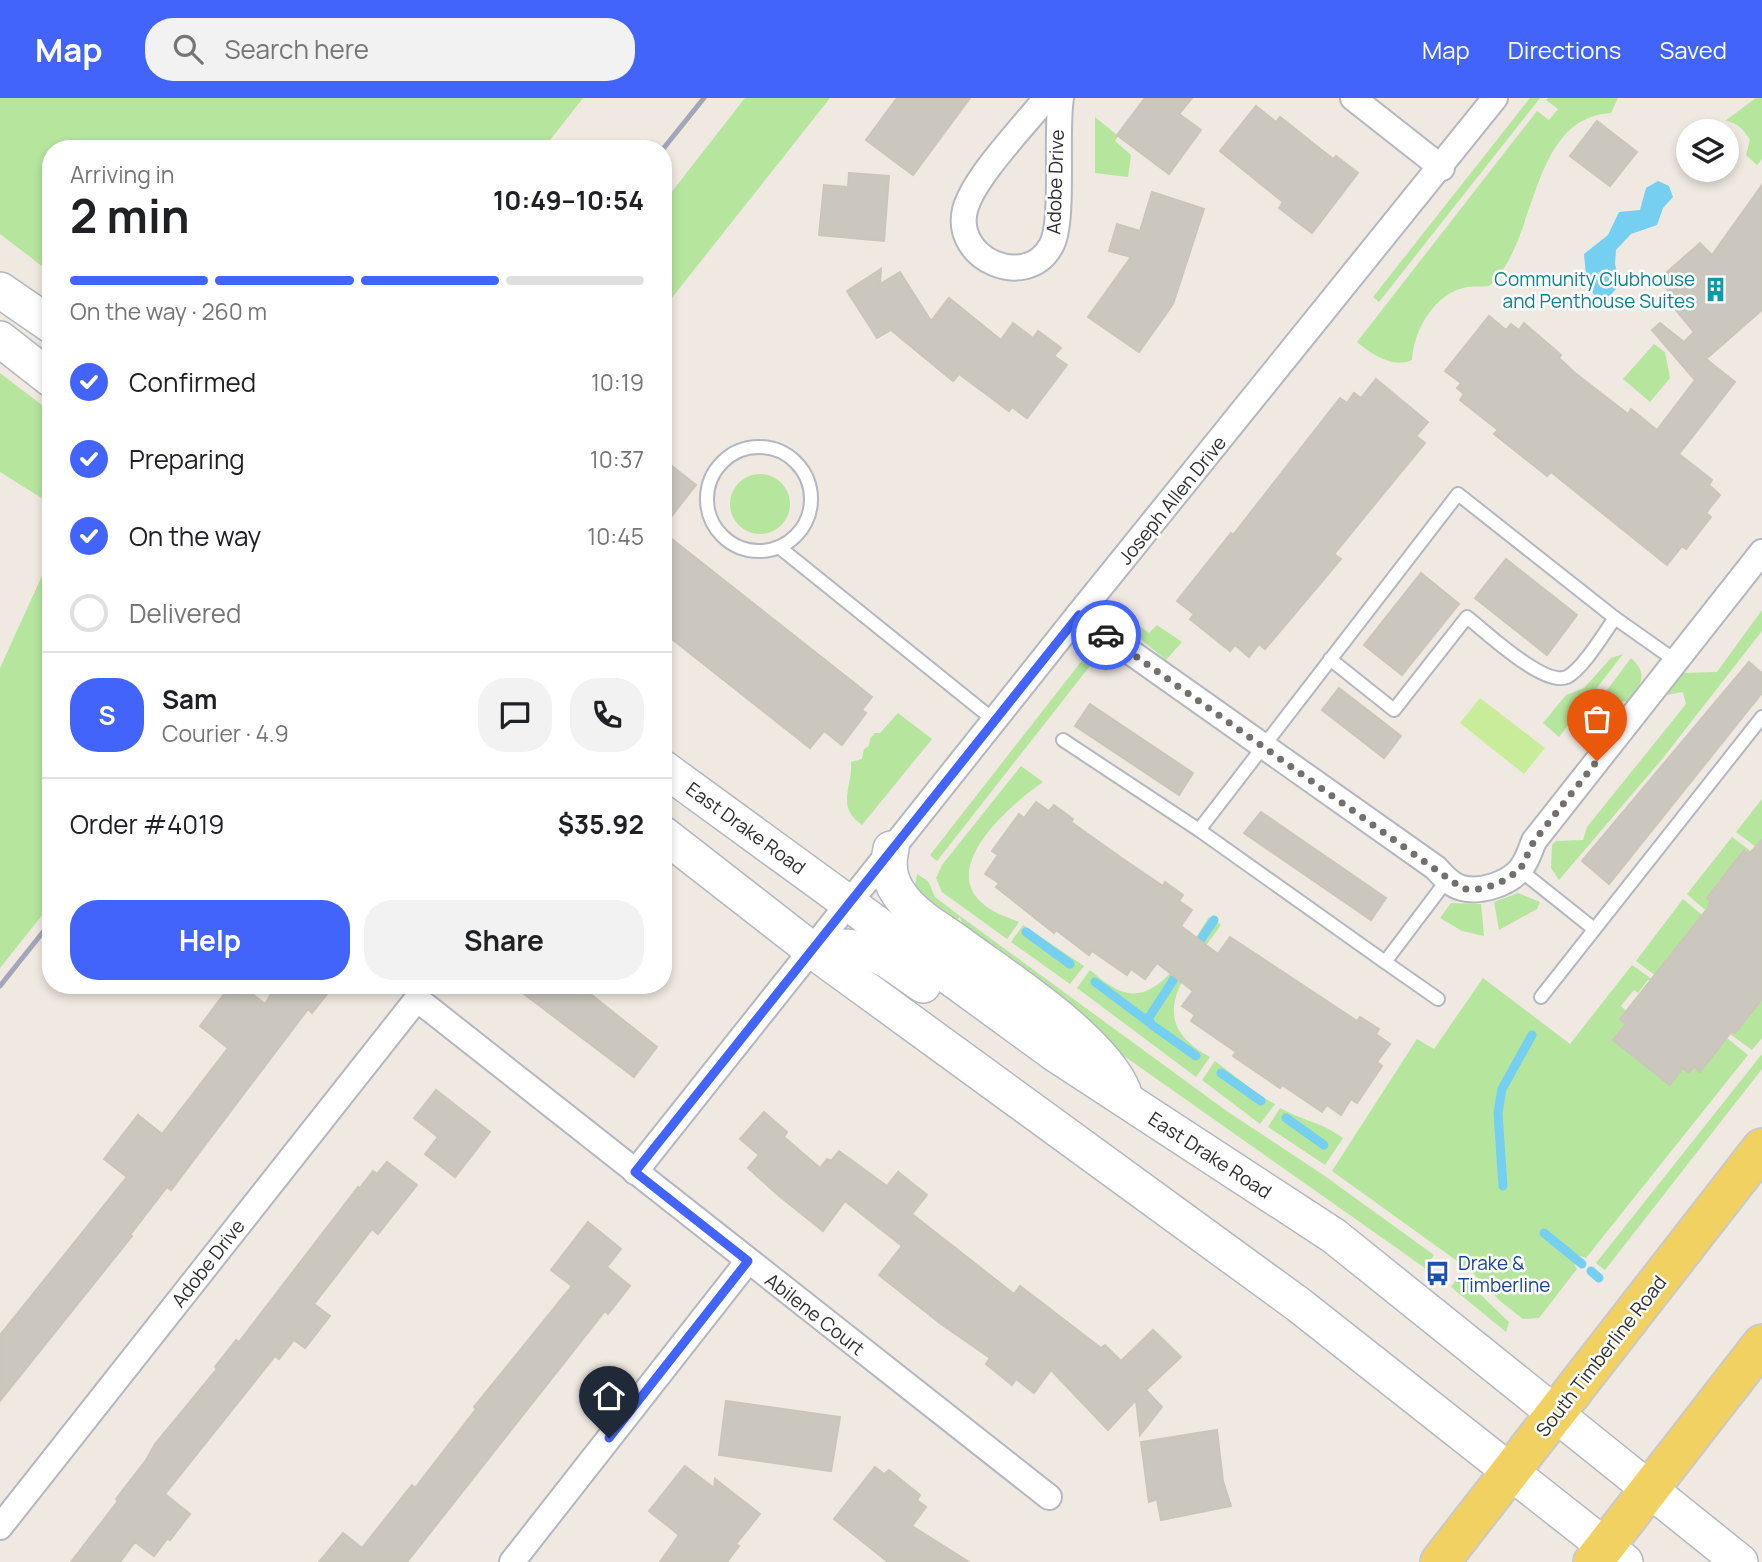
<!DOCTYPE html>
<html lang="en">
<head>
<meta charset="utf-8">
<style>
	:root { --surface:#fff; --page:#f2f2f2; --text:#202124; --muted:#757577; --line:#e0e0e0; --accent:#4264fb }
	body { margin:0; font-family:Manrope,sans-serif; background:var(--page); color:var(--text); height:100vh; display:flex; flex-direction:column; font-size:26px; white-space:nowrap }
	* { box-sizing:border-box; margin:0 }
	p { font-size:23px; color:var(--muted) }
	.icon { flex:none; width:38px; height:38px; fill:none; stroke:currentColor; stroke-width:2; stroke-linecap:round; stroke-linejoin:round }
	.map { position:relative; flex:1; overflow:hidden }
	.drawer { position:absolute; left:42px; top:42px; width:630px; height:854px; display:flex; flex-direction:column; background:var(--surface); border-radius:28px; box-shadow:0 4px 10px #0003 }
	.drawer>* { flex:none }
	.fabs { position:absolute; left:1676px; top:21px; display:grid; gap:14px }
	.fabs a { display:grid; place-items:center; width:63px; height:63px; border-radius:50%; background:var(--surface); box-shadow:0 4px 10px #0003; font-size:35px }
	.pin { position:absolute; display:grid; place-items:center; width:60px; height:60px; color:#fff; margin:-72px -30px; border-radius:50% 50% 50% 0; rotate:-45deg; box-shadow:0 0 7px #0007 }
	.pin .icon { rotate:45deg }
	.courier { position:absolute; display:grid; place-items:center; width:70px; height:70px; margin:-35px; border:5px solid #4264fb; border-radius:50%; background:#fff; color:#222; box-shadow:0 2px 9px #0007 }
	.head em { font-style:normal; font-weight:700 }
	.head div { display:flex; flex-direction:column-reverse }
	.head { display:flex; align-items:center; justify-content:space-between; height:119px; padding:0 28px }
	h1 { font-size:46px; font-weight:700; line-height:52px }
	.bar { display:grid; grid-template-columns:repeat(4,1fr); gap:10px 7px; align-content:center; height:84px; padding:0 28px }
	.bar i { height:9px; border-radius:5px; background:var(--line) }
	.bar .on { background:var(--accent) }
	.bar p { grid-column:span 4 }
	.line { display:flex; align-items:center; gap:18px; padding:0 28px; border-top:2px solid var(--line) }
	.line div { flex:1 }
	.round { display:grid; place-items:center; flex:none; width:74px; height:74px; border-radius:28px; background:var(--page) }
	ol { padding:0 28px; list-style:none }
	li { display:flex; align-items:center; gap:21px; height:77px }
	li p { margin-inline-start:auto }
	li .icon { padding:7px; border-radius:50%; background:var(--accent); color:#fff; stroke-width:4 }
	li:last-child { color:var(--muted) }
	li i { width:38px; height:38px; border:4px solid var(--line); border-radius:50% }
	.primary-button { display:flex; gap:14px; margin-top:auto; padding:14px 28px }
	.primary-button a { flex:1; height:80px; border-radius:28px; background:var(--accent); color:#fff; font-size:28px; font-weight:700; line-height:80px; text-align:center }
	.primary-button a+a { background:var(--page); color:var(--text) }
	header { display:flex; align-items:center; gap:42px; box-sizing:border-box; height:98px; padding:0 35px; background:var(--accent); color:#fff }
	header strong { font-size:33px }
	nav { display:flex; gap:38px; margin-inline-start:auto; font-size:24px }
	.search { width:490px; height:63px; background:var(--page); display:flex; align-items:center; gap:18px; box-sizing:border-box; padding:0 24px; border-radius:28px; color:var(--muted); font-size:26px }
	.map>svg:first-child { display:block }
	.green { fill:#b6e59e }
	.pitch { fill:#c9ec9a }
	.water { fill:#75cff0 }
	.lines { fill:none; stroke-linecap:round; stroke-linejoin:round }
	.stream { stroke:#75cff0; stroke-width:9 }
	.building { fill:#cbc7bf; stroke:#cbc5ba; stroke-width:2 }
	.service-casing { stroke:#b4b7c1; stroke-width:16 }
	.minor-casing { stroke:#b4b7c1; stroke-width:28 }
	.secondary-casing { stroke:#b4b7c1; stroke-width:38 }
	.primary-casing { stroke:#c9c9c9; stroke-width:42 }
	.service { stroke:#fff; stroke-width:12 }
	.minor { stroke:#fff; stroke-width:24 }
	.secondary { stroke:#fff; stroke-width:35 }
	.primary { stroke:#f2d163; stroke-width:38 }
	.rail { stroke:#a3a6b8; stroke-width:5 }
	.done { stroke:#726f6d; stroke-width:7; stroke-dasharray:0 12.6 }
	.route { stroke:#4264fb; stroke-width:9 }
	.labels { text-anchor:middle; stroke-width:5; stroke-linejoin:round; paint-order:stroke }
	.street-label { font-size:19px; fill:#2e2e2e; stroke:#fff }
	.culture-label { font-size:19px; fill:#0d838f; stroke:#fff; text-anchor:end }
	.transit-label { font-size:19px; fill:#164399; stroke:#fff; text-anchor:start }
</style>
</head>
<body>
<header>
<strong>Map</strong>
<div class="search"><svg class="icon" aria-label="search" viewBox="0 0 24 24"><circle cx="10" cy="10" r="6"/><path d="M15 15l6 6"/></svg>Search here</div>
<nav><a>Map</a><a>Directions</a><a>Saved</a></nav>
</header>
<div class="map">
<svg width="1762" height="1464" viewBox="0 0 1762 1464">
	<rect width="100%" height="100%" fill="#efe9e1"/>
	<!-- green -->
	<g class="green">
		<polygon points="0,0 583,0 543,51 51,51 51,175 0,136"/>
		<polygon points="745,0 830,0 663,211 663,105"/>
		<polygon points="1530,0 1540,0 1379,204 1373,199"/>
		<path d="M1548 0H1618L1611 15C1528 20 1539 144 1489 188 1482 189 1474 188 1467 189 1435 195 1414 231 1412 262 1394 271 1371 256 1357 244L1537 13 1549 22 1558 11 1546 2Z"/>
		<path d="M1756 0H1762V61L1757 67 1746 57 1750 42C1744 32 1737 24 1725 23Z"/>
		<polygon points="1095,19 1118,38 1115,43 1131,57 1128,79 1095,75"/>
		<polygon points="1654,246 1665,254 1670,280 1650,304 1623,281"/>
		<polygon points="0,275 51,314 51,406 0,374"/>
		<circle cx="760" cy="406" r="30"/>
		<polygon points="51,458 51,806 0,870 0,570"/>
		<polygon points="1762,512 1762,533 1663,660 1559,782 1551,770 1552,747 1556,743 1583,742 1587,729 1686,606 1683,594 1666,597 1682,575 1717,574"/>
		<polygon points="1133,523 1149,535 1157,527 1182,544 1166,562 1131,533"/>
		<polygon points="1094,556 1093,564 937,763 930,757 1080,565"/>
		<polygon points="1623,556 1559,639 1543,625 1566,597 1584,590 1611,560"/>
		<path d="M1631 560C1649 576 1641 587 1628 603L1596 607Z"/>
		<path d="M898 615 932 641 862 727C835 708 853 690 851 664L862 661 864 651 869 648 870 641 875 635H880Z"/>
		<path d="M1021 668 1043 684C1014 704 940 766 981 804 991 814 1006 819 1019 824L1007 841 942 794 936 780 942 767Z"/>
		<polygon points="1762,701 1762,747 1756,749 1736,734"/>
		<polygon points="1732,739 1752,754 1719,783 1707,800 1711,803 1705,812 1687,796"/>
		<polygon points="917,776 928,783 935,799 960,818 1228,1014 1322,1076 1434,1157 1425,1170 1117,953 967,842 960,819 952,829 915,788"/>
		<polygon points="1518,795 1540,804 1537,811 1499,832 1494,804"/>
		<polygon points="1683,801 1702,817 1690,833 1676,861 1670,857 1656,878 1636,863"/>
		<polygon points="1451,805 1481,806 1484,838 1462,833 1440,820"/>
		<path d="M1209 819 1221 827C1189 872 1139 921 1210 959L1196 979 1077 890 1090 872C1101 881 1113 892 1128 895 1164 901 1192 845 1209 819Z"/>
		<polygon points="1023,827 1084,868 1070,886 1011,844"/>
		<polygon points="1632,867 1653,882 1648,882 1638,895 1634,892 1621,908 1626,913 1620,921 1683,970 1689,975 1694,968 1701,973 1720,944 1722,946 1727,940 1748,957 1586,1160 1574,1156 1545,1133 1542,1138 1571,1160 1577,1171 1539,1220 1523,1221 1500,1203 1471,1173 1332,1073 1417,941 1434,951 1483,880 1570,946"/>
		<polygon points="1762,901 1762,940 1752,952 1730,936 1732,933 1735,935"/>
		<polygon points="1762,956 1762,971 1605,1172 1596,1165"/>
		<polygon points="1215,963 1262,999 1275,1006 1260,1026 1202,982"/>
		<path d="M1280 1010C1301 1022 1324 1025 1343 1040L1325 1067 1268 1029Z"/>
		<polygon points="1460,1177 1509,1224 1506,1234 1451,1189"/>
	</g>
	<!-- pitch -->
	<polygon class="pitch" points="1480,600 1545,650 1524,676 1460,625"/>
	<!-- water -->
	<polygon class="water" points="1658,83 1669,88 1673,99 1663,110 1657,127 1631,136 1616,152 1615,166 1620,186 1610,198 1596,199 1587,187 1584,156 1608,137 1619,114 1640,112 1646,90"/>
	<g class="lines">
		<!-- stream -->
		<g class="stream">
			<polyline points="1026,834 1070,866"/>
			<polyline points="1195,850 1214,822"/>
			<polyline points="1181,870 1148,921 1152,927 1196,958"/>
			<polyline points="1095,884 1150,925"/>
			<polyline points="1221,975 1261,1003"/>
			<polyline points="1286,1020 1324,1047"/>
			<polyline points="1503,1088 1498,1015 1502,991 1532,937"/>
			<polyline points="1544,1135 1582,1166"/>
			<polyline points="1591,1173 1599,1180"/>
		</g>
	</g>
	<!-- building -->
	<g class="building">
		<polygon points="897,0 970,0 913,77 866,42"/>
		<polygon points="1145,0 1192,0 1179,16 1201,32 1169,76 1117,37"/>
		<polygon points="1256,8 1276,24 1280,19 1333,61 1336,58 1358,75 1312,135 1279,110 1283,104 1220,53"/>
		<polygon points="1597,23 1637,54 1610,88 1570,58"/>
		<polygon points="849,75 889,78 884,143 819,137 824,87 848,89"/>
		<polygon points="1762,87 1762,212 1706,261 1735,284 1679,356 1712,382 1709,387 1720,397 1706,415 1711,419 1686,451 1682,448 1667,467 1551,374 1547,378 1494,336 1498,332 1460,302 1464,296 1457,290 1461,285 1445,273 1489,218 1506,232 1511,226 1519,232 1524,225 1561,257 1559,260 1575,275 1628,316 1631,311 1657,332 1695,282 1652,232 1660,225 1684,244 1694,234 1675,211 1680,207 1659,181 1700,145 1712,157"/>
		<polygon points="1152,94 1204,111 1173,206 1139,254 1088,219 1131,159 1109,153 1117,126 1140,133"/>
		<polygon points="881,171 880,186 900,174 931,223 949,200 1001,242 1013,225 1033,240 1038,233 1061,250 1054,258 1067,267 1027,320 1012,309 1009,313 959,276 953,283 891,232 877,240 847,193"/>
		<polygon points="1376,281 1428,324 1416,338 1425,345 1334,456 1341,461 1265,551 1259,546 1249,559 1235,547 1230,553 1190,521 1194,516 1177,503 1231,435 1233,437 1340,300 1347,305 1354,295 1361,300"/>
		<polygon points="663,361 696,387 663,429"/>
		<polygon points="663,434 872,599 862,612 866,615 842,647 824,633 810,650 663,534"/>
		<polygon points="1506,461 1577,517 1547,557 1475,500"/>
		<polygon points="1421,475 1459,506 1402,577 1364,547"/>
		<polygon points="1749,564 1762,575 1762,595 1609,786 1582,763"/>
		<polygon points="1339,590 1401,638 1384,660 1322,612"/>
		<polygon points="1090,606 1193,675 1179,697 1075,628"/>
		<polygon points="1036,704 1049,713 1054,707 1073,721 1071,724 1123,761 1163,788 1165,784 1183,797 1179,803 1192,812 1181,828 1218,856 1230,839 1357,923 1360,919 1379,931 1376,936 1390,946 1377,964 1382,968 1357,1005 1351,1001 1341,1017 1327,1007 1322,1014 1282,987 1280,990 1233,958 1236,954 1191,923 1195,917 1182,908 1193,893 1157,865 1145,881 1131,871 1127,877 1092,853 1089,857 1056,832 1054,835 996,789 999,785 985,776 998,757 992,753 1019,716 1024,720"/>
		<polygon points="1261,714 1386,800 1371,822 1244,735"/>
		<polygon points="1762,742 1762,901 1735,935 1732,933 1700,974 1694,968 1689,975 1683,970 1670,987 1613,942 1626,926 1620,921 1707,811 1711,803 1707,800 1744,752 1749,756"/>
		<polygon points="231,887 241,887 265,906 277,887 334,887 312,915 308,911 171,1092 167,1089 130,1137 132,1138 0,1303 0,1237 127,1079 104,1061 138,1017 162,1036 228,950 200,928"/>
		<polygon points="512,887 579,887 657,949 634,979"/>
		<polygon points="436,992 490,1034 455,1079 425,1056 438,1039 414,1020"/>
		<polygon points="764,1014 787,1034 784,1039 820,1070 827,1061 831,1063 839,1053 887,1088 898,1074 927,1097 912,1116 1014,1196 1020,1188 1101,1250 1105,1247 1121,1263 1153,1232 1181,1259 1146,1292 1162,1309 1140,1337 1136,1302 1108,1332 1051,1272 1034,1295 1016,1281 1012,1287 986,1266 990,1260 941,1226 879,1177 902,1148 845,1103 823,1133 778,1097 748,1070 759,1057 740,1041"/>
		<polygon points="387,1064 417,1087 378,1136 372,1131 314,1206 330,1218 305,1250 294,1242 279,1261 275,1258 165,1396 190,1416 170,1442 167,1441 154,1458 135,1444 120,1464 71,1464 118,1403 116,1401 146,1362 155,1346 217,1271 215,1269 236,1242 239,1244 358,1089 360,1090 373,1073 377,1076"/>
		<polygon points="588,1124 621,1151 607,1169 630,1188 608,1216 605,1213 407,1464 319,1464 343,1435 362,1450 412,1387 415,1390 476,1311 474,1309 572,1188 551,1172"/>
		<polygon points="726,1303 840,1319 831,1373 719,1357"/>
		<polygon points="1217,1332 1223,1383 1231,1408 1161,1422 1157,1401 1149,1404 1141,1344"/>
		<polygon points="685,1368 714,1390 715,1381 760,1416 736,1446 739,1448 727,1464 660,1464 679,1437 649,1413"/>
		<polygon points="875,1369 884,1376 889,1372 920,1397 917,1402 926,1409 912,1428 969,1464 888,1464 834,1421"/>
	</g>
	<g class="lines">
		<defs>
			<g id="service">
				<circle cx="759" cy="401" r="52"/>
				<polyline points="779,449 995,623"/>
				<path d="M1330 561 1394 612 1467 519C1486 534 1544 589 1567 579 1583 571 1604 535 1615 520"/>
				<polyline points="1063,642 1199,732 1385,864 1447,782"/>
				<polyline points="1199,732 1458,396 1615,520 1676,563"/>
				<polyline points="1520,772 1594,831"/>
				<polyline points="1385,864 1438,901"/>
				<polyline points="1541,899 1762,619"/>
			</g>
			<g id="minor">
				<path d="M1046 0C1024 28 973 80 965 112 953 161 1026 193 1051 148 1065 124 1055 35 1061 0"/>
				<polyline points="1353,0 1442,70"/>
				<path d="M1078 517 1436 770C1443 778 1452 788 1462 790 1480 795 1507 786 1519 773 1527 764 1530 753 1534 743L1762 454"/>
				<polyline points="635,1074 1078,517 1495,0"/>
				<polyline points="0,1429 417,901 1049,1399"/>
				<polyline points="512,1464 748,1163"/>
			</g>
			<g id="secondary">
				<polyline points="0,192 51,227"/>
				<polyline points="0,241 51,281"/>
				<polyline points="663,670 1054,955 1334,1138 1740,1464"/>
				<polyline points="663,736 812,852 1299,1207 1625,1464"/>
				<path d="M891 751C887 767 889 782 899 796 913 817 937 830 957 844 1004 879 1101 940 1123 993"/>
				<path d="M812 852C866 842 880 857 923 887"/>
			</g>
			<g id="primary">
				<polyline points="1440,1464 1762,1050"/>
				<polyline points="1593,1464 1762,1246"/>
			</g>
		</defs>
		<!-- service casing -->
		<use href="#service" class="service-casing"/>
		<!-- minor casing -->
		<use href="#minor" class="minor-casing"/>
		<!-- secondary casing -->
		<use href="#secondary" class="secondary-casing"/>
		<!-- primary casing -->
		<use href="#primary" class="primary-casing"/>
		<!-- service -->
		<use href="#service" class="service"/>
		<!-- minor -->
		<use href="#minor" class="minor"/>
		<!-- secondary -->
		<use href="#secondary" class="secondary"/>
		<!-- primary -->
		<use href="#primary" class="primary"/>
		<!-- rail -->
		<g class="rail">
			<polyline points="663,51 704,0"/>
			<polyline points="0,888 51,824"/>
		</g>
	</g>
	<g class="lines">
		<!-- done -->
		<polyline class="done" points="1106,537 1463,791 1480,791 1498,786 1520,772 1534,743 1597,663"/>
		<!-- route -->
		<polyline class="route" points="609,1340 748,1163 635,1074 1079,517 1106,537"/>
	</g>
	<!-- icons -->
	<defs>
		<symbol id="building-bare" viewBox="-9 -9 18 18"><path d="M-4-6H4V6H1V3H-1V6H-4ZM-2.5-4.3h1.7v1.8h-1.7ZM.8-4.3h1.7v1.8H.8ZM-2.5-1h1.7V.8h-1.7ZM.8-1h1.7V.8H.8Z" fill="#0f9aa8" stroke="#fff" stroke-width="2.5" paint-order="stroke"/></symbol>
		<symbol id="bus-bare" viewBox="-9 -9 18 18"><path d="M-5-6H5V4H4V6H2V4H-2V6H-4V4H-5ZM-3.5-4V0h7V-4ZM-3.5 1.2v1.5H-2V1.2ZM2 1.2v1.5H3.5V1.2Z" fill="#1a4fb4" stroke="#fff" stroke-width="2.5" paint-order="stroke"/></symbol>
	</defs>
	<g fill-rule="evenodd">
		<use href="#building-bare" x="1698" y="174" width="35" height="35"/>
		<use href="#bus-bare" x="1420" y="1158" width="35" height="35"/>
	</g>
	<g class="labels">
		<!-- street labels -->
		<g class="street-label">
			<text transform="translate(1055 84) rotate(-88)" y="7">Adobe Drive</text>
			<text transform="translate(1172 402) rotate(-51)" y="7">Joseph Allen Drive</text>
			<text transform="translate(746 730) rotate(36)" y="7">East Drake Road</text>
			<text transform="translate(1210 1057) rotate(33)" y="7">East Drake Road</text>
			<text transform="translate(208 1165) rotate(-52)" y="7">Adobe Drive</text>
			<text transform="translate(815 1216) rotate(38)" y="7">Abilene Court</text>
			<text transform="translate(1601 1258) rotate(-52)" y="7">South Timberline Road</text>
		</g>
		<!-- culture labels -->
		<g class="culture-label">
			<text x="1695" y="188">Community Clubhouse<tspan x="1695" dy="22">and Penthouse Suites</tspan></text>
		</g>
		<!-- transit labels -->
		<g class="transit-label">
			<text x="1458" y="1172">Drake &amp;<tspan x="1458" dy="22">Timberline</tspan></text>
		</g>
	</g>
</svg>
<div class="fabs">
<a><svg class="icon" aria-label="layers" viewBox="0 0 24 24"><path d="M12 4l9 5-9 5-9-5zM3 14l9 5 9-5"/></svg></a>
</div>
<div class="pin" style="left:1597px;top:663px;background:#ea580c"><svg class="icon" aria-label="bag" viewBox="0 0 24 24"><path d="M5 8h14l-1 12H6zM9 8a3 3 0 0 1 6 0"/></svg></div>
<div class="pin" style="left:609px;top:1340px;background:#1f2937"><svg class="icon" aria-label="home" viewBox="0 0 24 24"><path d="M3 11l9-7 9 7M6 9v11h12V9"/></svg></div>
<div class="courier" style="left:1106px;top:537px"><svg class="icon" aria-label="car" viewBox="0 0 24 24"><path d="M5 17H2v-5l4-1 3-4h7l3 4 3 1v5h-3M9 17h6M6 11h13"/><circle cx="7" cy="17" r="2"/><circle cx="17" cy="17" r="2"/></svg></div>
<section class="drawer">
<div class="head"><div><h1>2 min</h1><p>Arriving in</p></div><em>10:49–10:54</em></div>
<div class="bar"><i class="on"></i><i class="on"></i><i class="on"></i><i></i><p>On the way · 260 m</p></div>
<ol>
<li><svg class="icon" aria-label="check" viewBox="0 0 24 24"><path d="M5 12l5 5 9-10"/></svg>Confirmed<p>10:19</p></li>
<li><svg class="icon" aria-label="check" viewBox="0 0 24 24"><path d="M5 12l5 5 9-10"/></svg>Preparing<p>10:37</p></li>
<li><svg class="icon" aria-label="check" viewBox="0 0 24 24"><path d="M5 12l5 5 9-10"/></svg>On the way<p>10:45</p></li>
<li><i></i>Delivered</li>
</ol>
<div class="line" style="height:126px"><b class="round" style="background:var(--accent);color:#fff">S</b><div><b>Sam</b><p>Courier · 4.9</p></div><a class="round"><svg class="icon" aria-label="chat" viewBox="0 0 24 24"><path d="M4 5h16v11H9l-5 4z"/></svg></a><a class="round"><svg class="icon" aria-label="phone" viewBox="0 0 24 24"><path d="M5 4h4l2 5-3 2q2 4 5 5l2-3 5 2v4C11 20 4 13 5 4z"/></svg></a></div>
<div class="line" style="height:91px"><div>Order #4019</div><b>$35.92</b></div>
<div class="primary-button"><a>Help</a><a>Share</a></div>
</section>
</div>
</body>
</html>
